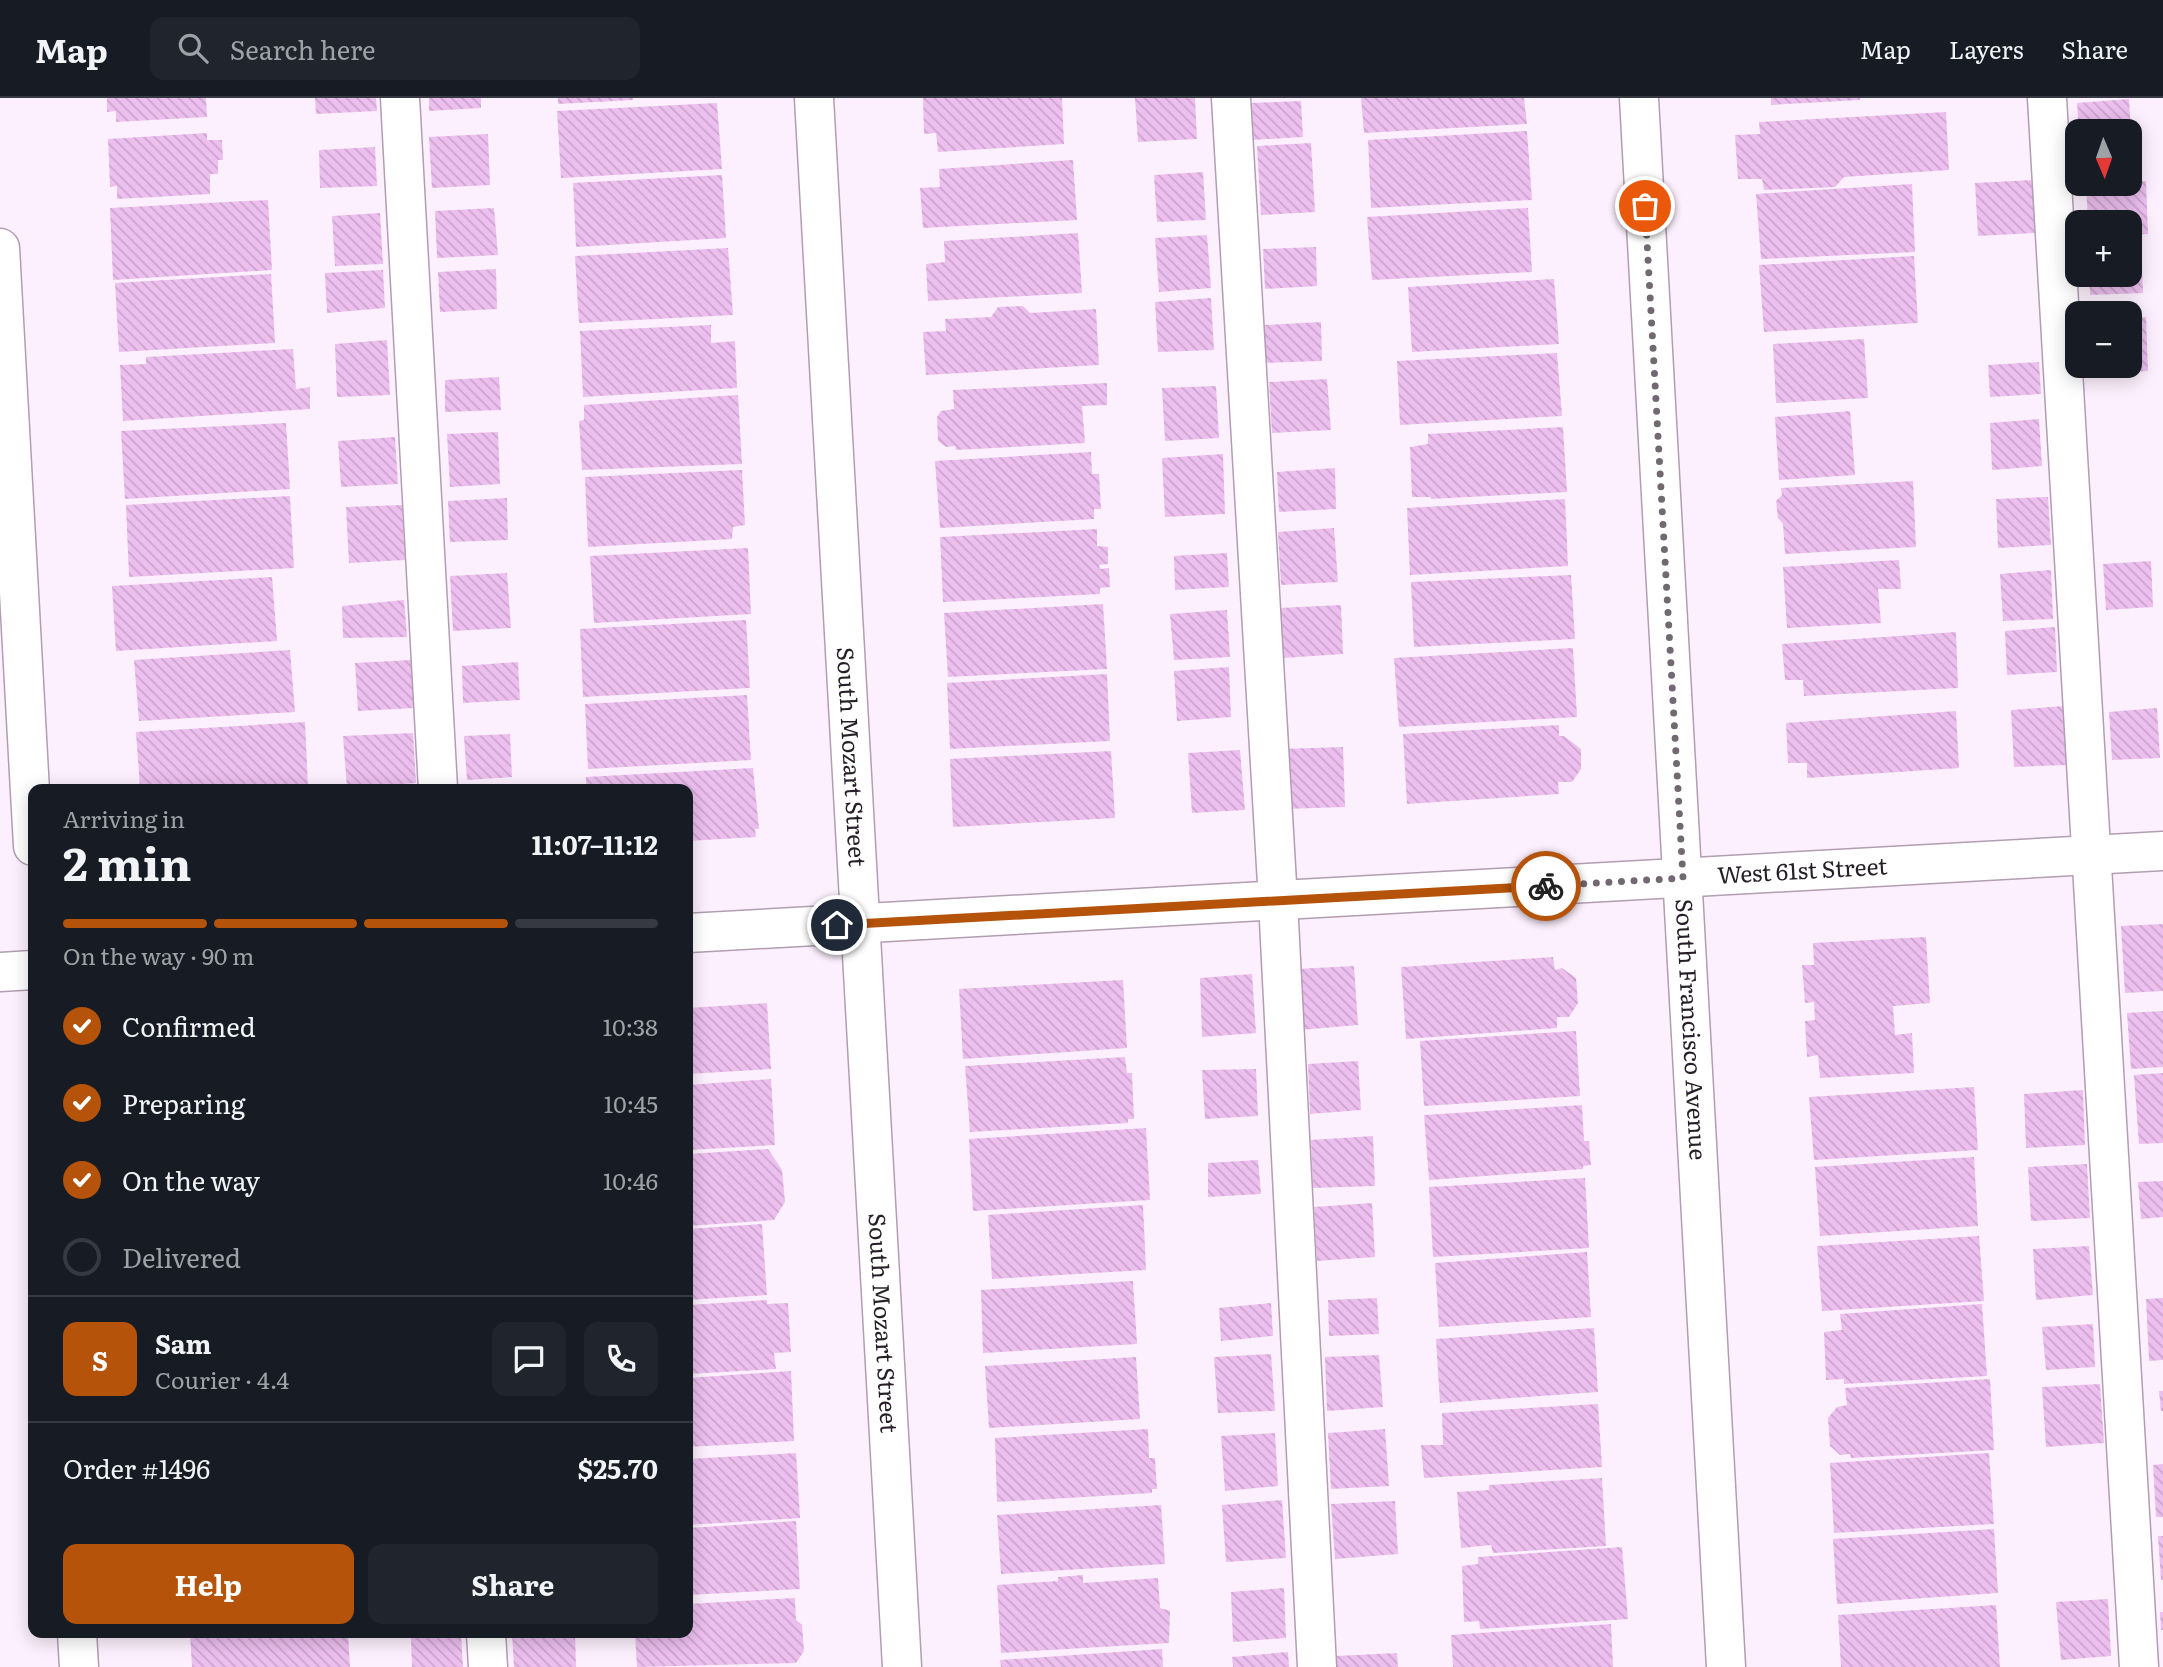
<!DOCTYPE html>
<html lang="en">
<head>
<meta charset="utf-8">
<style>
	:root { --surface:#171b24; --page:#20242c; --text:#f1f3f6; --muted:#9ea1a6; --line:#363941; --accent:#b45309 }
	body { margin:0; font-family:Literata,serif; background:var(--page); color:var(--text); height:100vh; display:flex; flex-direction:column; font-size:26px; white-space:nowrap }
	* { box-sizing:border-box; margin:0 }
	p { font-size:23px; color:var(--muted) }
	.icon { flex:none; width:38px; height:38px; fill:none; stroke:currentColor; stroke-width:2; stroke-linecap:round; stroke-linejoin:round }
	.map { position:relative; flex:1; overflow:hidden }
	.drawer { position:absolute; left:28px; top:686px; width:665px; height:854px; display:flex; flex-direction:column; background:var(--surface); border-radius:14px; box-shadow:0 4px 18px #0003 }
	.drawer>* { flex:none }
	.needle { width:46px; rotate:178deg }
	.fabs { position:absolute; left:2065px; top:21px; display:grid; gap:14px }
	.fabs a { display:grid; place-items:center; width:77px; height:77px; border-radius:14px; background:var(--surface); box-shadow:0 4px 18px #0003; font-size:35px }
	.pin { position:absolute; display:grid; place-items:center; width:60px; height:60px; color:#fff; margin:-30px; border:4px solid #fff; border-radius:50%; box-shadow:0 2px 7px #0007 }
	.courier { position:absolute; display:grid; place-items:center; width:70px; height:70px; margin:-35px; border:5px solid #b45309; border-radius:50%; background:#fff; color:#222; box-shadow:0 2px 9px #0007 }
	.overview em { font-style:normal; font-weight:700 }
	.overview div { display:flex; flex-direction:column-reverse }
	.overview { display:flex; align-items:center; justify-content:space-between; height:119px; padding:0 35px }
	h1 { font-size:46px; font-weight:700; line-height:52px }
	.bar { display:grid; grid-template-columns:repeat(4,1fr); gap:10px 7px; align-content:center; height:84px; padding:0 35px }
	.bar i { height:9px; border-radius:5px; background:var(--line) }
	.bar .current { background:var(--accent) }
	.bar p { grid-column:span 4 }
	.line { display:flex; align-items:center; gap:18px; padding:0 35px; border-top:2px solid var(--line) }
	.line div { flex:1 }
	.round { display:grid; place-items:center; flex:none; width:74px; height:74px; border-radius:14px; background:var(--page) }
	ol { padding:0 35px; list-style:none }
	li { display:flex; align-items:center; gap:21px; height:77px }
	li p { margin-inline-start:auto }
	li .icon { padding:7px; border-radius:50%; background:var(--accent); color:#fff; stroke-width:4 }
	li:last-child { color:var(--muted) }
	li i { width:38px; height:38px; border:4px solid var(--line); border-radius:50% }
	.action { display:flex; gap:14px; margin-top:auto; padding:14px 35px }
	.action a { flex:1; height:80px; border-radius:14px; background:var(--accent); color:#fff; font-size:28px; font-weight:700; line-height:80px; text-align:center }
	.action a+a { background:var(--page); color:var(--text) }
	header { display:flex; align-items:center; gap:42px; box-sizing:border-box; height:98px; padding:0 35px; background:var(--surface); border-bottom:2px solid var(--line) }
	header strong { font-size:33px }
	nav { display:flex; gap:38px; margin-inline-start:auto; font-size:24px }
	.search { width:490px; height:63px; background:var(--page); display:flex; align-items:center; gap:18px; box-sizing:border-box; padding:0 24px; border-radius:14px; color:var(--muted); font-size:26px }
	.map>svg:first-child { display:block }
	.building { fill:url(#building-back-hatch) }
	.lines { fill:none; stroke-linecap:round; stroke-linejoin:round }
	.minor-casing { stroke:#b29db2; stroke-width:41 }
	.minor { stroke:#fff; stroke-width:38 }
	.done { stroke:#726872; stroke-width:7; stroke-dasharray:0 12.6 }
	.route { stroke:#b45309; stroke-width:9 }
	.labels { text-anchor:middle; stroke-width:7; stroke-linejoin:round; paint-order:stroke }
	.street-label { font-size:23px; fill:#271f27; stroke:#fdf0fe }
</style>
</head>
<body>
<header>
<strong>Map</strong>
<div class="search"><svg class="icon" aria-label="search" viewBox="0 0 24 24"><circle cx="10" cy="10" r="6"/><path d="M15 15l6 6"/></svg>Search here</div>
<nav><a>Map</a><a>Layers</a><a>Share</a></nav>
</header>
<div class="map">
<svg width="2163" height="1569" viewBox="0 0 2163 1569">
	<defs>
		<pattern id="building-back-hatch" width="6" height="6" patternUnits="userSpaceOnUse" patternTransform="scale(1.75)"><rect width="6" height="6" fill="#edbfef"/><path d="M-1 5l2 2M0 0l6 6M5-1l2 2" fill="none" stroke="#cba4cd"/></pattern>
	</defs>
	<rect width="100%" height="100%" fill="#fdf0fe"/>
	<!-- building -->
	<g class="building">
		<polygon points="107,0 206,0 207,19 116,24 116,13 107,14"/>
		<polygon points="315,0 376,0 377,13 316,16"/>
		<polygon points="429,0 481,0 481,10 429,13"/>
		<polygon points="558,0 633,0 633,2 558,6"/>
		<polygon points="923,0 1062,0 1064,46 938,54 936,35 924,36"/>
		<polygon points="1135,0 1195,0 1197,41 1138,44"/>
		<polygon points="1361,0 1524,0 1527,26 1364,35"/>
		<polygon points="1771,0 1860,0 1860,2 1771,7"/>
		<polygon points="2129,1 2131,33 2079,33 2077,5"/>
		<polygon points="1301,3 1303,39 1252,42 1250,5"/>
		<polygon points="717,5 722,71 561,80 557,13"/>
		<polygon points="1946,14 1949,72 1844,79 1835,89 1764,92 1762,81 1738,81 1735,37 1760,36 1759,24"/>
		<polygon points="1527,33 1532,102 1371,110 1368,42"/>
		<polygon points="207,35 207,42 222,42 223,62 218,62 218,76 210,76 210,96 117,101 117,88 110,89 108,41"/>
		<polygon points="488,36 490,87 432,90 429,39"/>
		<polygon points="1311,45 1315,114 1261,117 1257,48"/>
		<polygon points="375,49 377,88 320,90 319,52"/>
		<polygon points="1073,62 1077,122 923,130 920,90 940,89 939,71"/>
		<polygon points="1203,74 1206,122 1157,124 1154,77"/>
		<polygon points="722,77 726,140 576,149 573,85"/>
		<polygon points="2033,82 2035,135 1978,138 1975,85"/>
		<polygon points="2146,83 2148,136 2130,137 2130,124 2088,124 2086,86"/>
		<polygon points="1912,86 1915,154 1761,161 1756,96"/>
		<polygon points="268,102 272,172 113,182 110,110"/>
		<polygon points="494,110 498,157 437,160 435,113"/>
		<polygon points="1528,110 1532,174 1372,182 1367,119"/>
		<polygon points="380,115 383,166 335,168 332,118"/>
		<polygon points="1078,135 1082,195 928,203 926,166 945,164 944,143"/>
		<polygon points="1207,137 1211,190 1159,194 1155,140"/>
		<polygon points="2141,143 2143,195 2090,197 2089,177 2130,177 2130,144"/>
		<polygon points="1316,149 1317,188 1265,191 1263,151"/>
		<polygon points="728,150 733,217 579,225 575,158"/>
		<polygon points="1914,158 1918,225 1764,234 1759,167"/>
		<polygon points="496,171 497,211 440,214 438,174"/>
		<polygon points="383,172 385,210 327,215 325,175"/>
		<polygon points="271,176 275,245 119,254 115,185"/>
		<polygon points="1554,181 1559,246 1412,254 1408,189"/>
		<polygon points="1211,200 1214,252 1158,254 1155,204"/>
		<polygon points="1023,208 1030,215 1096,211 1099,267 926,277 923,234 946,233 945,221 991,219 998,209"/>
		<polygon points="2146,219 2148,273 2093,276 2093,268 2130,268 2130,220"/>
		<polygon points="1321,224 1322,263 1266,265 1264,227"/>
		<polygon points="711,227 711,245 735,243 737,290 583,299 580,233"/>
		<polygon points="1864,241 1868,300 1776,305 1773,246"/>
		<polygon points="387,242 390,297 337,299 335,246"/>
		<polygon points="293,251 296,291 310,289 310,311 123,323 120,267 146,266 146,259"/>
		<polygon points="1557,255 1562,318 1400,327 1397,263"/>
		<polygon points="2039,264 2041,296 1990,299 1988,267"/>
		<polygon points="499,279 501,312 445,314 445,282"/>
		<polygon points="1327,281 1331,332 1272,335 1269,284"/>
		<polygon points="1107,285 1107,307 1082,308 1085,345 956,352 955,348 946,349 938,343 937,319 941,313 954,311 953,292"/>
		<polygon points="1216,288 1219,340 1165,343 1162,290"/>
		<polygon points="738,297 742,366 582,372 579,323 584,322 584,307"/>
		<polygon points="1850,313 1855,377 1779,382 1775,319"/>
		<polygon points="2039,321 2042,368 1992,372 1990,325"/>
		<polygon points="286,325 290,391 125,401 121,333"/>
		<polygon points="1563,329 1567,394 1431,401 1431,399 1412,399 1410,349 1428,346 1428,336"/>
		<polygon points="498,334 500,386 450,389 447,336"/>
		<polygon points="395,339 398,386 341,389 338,343"/>
		<polygon points="1091,354 1092,376 1099,376 1101,411 1094,411 1094,421 940,430 935,363"/>
		<polygon points="1223,356 1225,416 1165,419 1162,360"/>
		<polygon points="1335,370 1336,411 1279,414 1277,374"/>
		<polygon points="742,372 745,427 733,429 732,441 588,449 585,379"/>
		<polygon points="1913,383 1916,449 1785,456 1783,426 1778,420 1776,403 1782,397 1781,390"/>
		<polygon points="290,398 294,470 129,479 126,407"/>
		<polygon points="2048,399 2051,447 1998,450 1996,401"/>
		<polygon points="507,400 508,442 450,444 448,403"/>
		<polygon points="1565,401 1568,468 1410,477 1407,410"/>
		<polygon points="402,407 405,462 349,465 346,409"/>
		<polygon points="1334,430 1338,484 1281,487 1278,434"/>
		<polygon points="1097,431 1097,448 1108,449 1108,466 1099,467 1100,471 1109,470 1110,489 1100,490 1100,496 943,504 940,439"/>
		<polygon points="748,450 751,516 594,525 590,458"/>
		<polygon points="1227,455 1229,489 1175,492 1174,458"/>
		<polygon points="1899,462 1901,491 1878,491 1881,525 1787,530 1783,469"/>
		<polygon points="2151,463 2153,509 2106,512 2103,466"/>
		<polygon points="2051,472 2053,521 2003,523 2000,476"/>
		<polygon points="507,475 511,530 453,533 450,478"/>
		<polygon points="1571,477 1575,541 1414,549 1411,484"/>
		<polygon points="272,479 277,543 116,553 112,488"/>
		<polygon points="404,502 407,539 343,540 342,508"/>
		<polygon points="1103,506 1107,571 948,579 944,515"/>
		<polygon points="1341,507 1343,556 1283,560 1280,510"/>
		<polygon points="1227,512 1230,559 1174,562 1170,516"/>
		<polygon points="746,522 750,590 583,599 580,531"/>
		<polygon points="2055,529 2057,574 2007,577 2005,533"/>
		<polygon points="1956,534 1958,590 1804,598 1803,582 1785,582 1782,546"/>
		<polygon points="1573,550 1577,619 1399,629 1394,560"/>
		<polygon points="290,552 295,614 139,623 134,562"/>
		<polygon points="411,562 414,610 358,613 355,565"/>
		<polygon points="518,564 520,602 463,605 462,568"/>
		<polygon points="1229,569 1231,619 1177,623 1174,573"/>
		<polygon points="1107,576 1110,643 950,651 947,585"/>
		<polygon points="747,597 751,662 588,671 585,606"/>
		<polygon points="2064,608 2067,667 2014,669 2011,612"/>
		<polygon points="2157,610 2160,660 2112,662 2109,614"/>
		<polygon points="1956,613 1959,670 1807,680 1807,665 1788,665 1786,625"/>
		<polygon points="305,624 308,689 140,691 136,634"/>
		<polygon points="1559,627 1559,638 1564,638 1581,651 1581,671 1572,684 1558,684 1559,696 1407,706 1403,636"/>
		<polygon points="413,635 416,685 347,690 343,638"/>
		<polygon points="510,636 512,679 467,682 464,638"/>
		<polygon points="1343,649 1345,709 1285,711 1282,651"/>
		<polygon points="1240,652 1245,712 1192,715 1188,655"/>
		<polygon points="1111,653 1115,720 953,729 950,661"/>
		<polygon points="753,670 759,731 755,731 756,739 688,743 688,691 586,691 586,679"/>
		<polygon points="2163,826 2163,893 2125,895 2121,828"/>
		<polygon points="1926,839 1930,905 1893,908 1895,937 1912,935 1914,975 1820,980 1818,957 1807,959 1805,923 1815,922 1814,904 1805,905 1802,867 1814,867 1813,845"/>
		<polygon points="1553,859 1555,872 1562,870 1576,880 1578,905 1569,919 1557,919 1557,930 1406,941 1401,869"/>
		<polygon points="1354,868 1358,927 1300,932 1296,871"/>
		<polygon points="1252,876 1256,935 1202,939 1200,880"/>
		<polygon points="1123,882 1127,950 963,961 959,891"/>
		<polygon points="767,905 771,971 688,976 688,910"/>
		<polygon points="2163,913 2163,969 2131,971 2127,915"/>
		<polygon points="1576,933 1580,998 1424,1008 1420,943"/>
		<polygon points="1125,959 1127,975 1132,975 1134,1021 1128,1021 1128,1025 970,1034 965,968"/>
		<polygon points="1358,963 1361,1012 1310,1016 1308,966"/>
		<polygon points="1256,971 1258,1018 1205,1021 1202,972"/>
		<polygon points="2163,975 2163,1045 2139,1046 2134,977"/>
		<polygon points="771,981 775,1047 688,1052 688,987"/>
		<polygon points="1974,989 1978,1052 1814,1062 1809,999"/>
		<polygon points="2083,992 2085,1047 2026,1050 2024,996"/>
		<polygon points="1582,1007 1584,1043 1589,1043 1591,1067 1583,1068 1583,1071 1429,1082 1424,1017"/>
		<polygon points="1146,1030 1150,1102 973,1113 969,1041"/>
		<polygon points="1373,1038 1375,1088 1313,1090 1311,1042"/>
		<polygon points="768,1051 782,1072 785,1104 774,1122 688,1128 688,1056"/>
		<polygon points="1974,1059 1978,1128 1820,1138 1815,1069"/>
		<polygon points="1258,1062 1261,1096 1208,1099 1208,1065"/>
		<polygon points="2087,1066 2090,1120 2031,1123 2028,1069"/>
		<polygon points="1585,1080 1589,1150 1433,1159 1429,1089"/>
		<polygon points="2163,1083 2163,1119 2141,1121 2138,1084"/>
		<polygon points="1372,1105 1375,1159 1317,1163 1314,1109"/>
		<polygon points="1143,1107 1146,1172 992,1181 988,1117"/>
		<polygon points="762,1126 767,1197 688,1202 688,1131"/>
		<polygon points="1979,1138 1984,1203 1822,1213 1817,1148"/>
		<polygon points="2089,1148 2093,1197 2036,1202 2033,1151"/>
		<polygon points="1587,1154 1591,1219 1439,1229 1435,1165"/>
		<polygon points="1133,1183 1137,1246 983,1255 981,1192"/>
		<polygon points="1377,1200 1379,1236 1329,1238 1328,1202"/>
		<polygon points="2163,1200 2163,1262 2149,1263 2146,1201"/>
		<polygon points="767,1202 767,1206 788,1205 791,1254 774,1255 776,1271 688,1276 688,1207"/>
		<polygon points="1271,1205 1273,1238 1221,1243 1219,1210"/>
		<polygon points="1982,1206 1987,1278 1844,1286 1844,1281 1826,1282 1824,1234 1842,1232 1840,1216"/>
		<polygon points="2093,1226 2095,1269 2046,1272 2042,1229"/>
		<polygon points="1594,1230 1598,1294 1440,1305 1436,1241"/>
		<polygon points="1271,1256 1275,1313 1218,1315 1214,1259"/>
		<polygon points="1379,1257 1383,1309 1327,1313 1325,1259"/>
		<polygon points="1136,1259 1140,1321 989,1330 985,1268"/>
		<polygon points="791,1273 794,1343 688,1349 688,1280"/>
		<polygon points="1990,1281 1994,1352 1851,1360 1850,1356 1840,1357 1830,1348 1828,1320 1837,1309 1847,1307 1845,1290"/>
		<polygon points="2100,1286 2104,1345 2046,1349 2042,1289"/>
		<polygon points="2159,1293 2163,1293 2163,1313 2161,1313"/>
		<polygon points="1598,1306 1602,1369 1424,1380 1421,1347 1443,1347 1442,1315"/>
		<polygon points="1148,1331 1149,1360 1155,1360 1157,1391 1152,1391 1152,1395 997,1404 995,1340"/>
		<polygon points="1385,1331 1389,1388 1331,1391 1328,1335"/>
		<polygon points="1275,1335 1278,1388 1225,1393 1221,1338"/>
		<polygon points="796,1355 800,1420 688,1427 688,1361"/>
		<polygon points="1989,1355 1994,1426 1834,1435 1830,1365"/>
		<polygon points="2163,1366 2163,1419 2156,1419 2153,1367"/>
		<polygon points="1602,1380 1606,1448 1493,1455 1491,1447 1461,1450 1457,1394 1489,1392 1489,1387"/>
		<polygon points="1282,1402 1286,1460 1226,1464 1222,1407"/>
		<polygon points="1395,1403 1398,1456 1335,1461 1331,1406"/>
		<polygon points="1161,1407 1165,1466 1001,1476 997,1417"/>
		<polygon points="796,1423 800,1491 688,1497 688,1430"/>
		<polygon points="1994,1431 1998,1495 1837,1506 1833,1441"/>
		<polygon points="2158,1438 2163,1438 2163,1482 2161,1482"/>
		<polygon points="1622,1449 1628,1521 1480,1531 1479,1523 1464,1524 1462,1468 1478,1466 1478,1459"/>
		<polygon points="1083,1477 1083,1485 1158,1480 1160,1510 1170,1513 1169,1545 1001,1555 997,1487 1058,1483 1058,1479"/>
		<polygon points="1284,1490 1286,1540 1233,1544 1231,1494"/>
		<polygon points="795,1500 796,1522 802,1527 804,1553 796,1565 637,1569 635,1535 688,1535 688,1506"/>
		<polygon points="2108,1501 2111,1558 2061,1562 2056,1504"/>
		<polygon points="1996,1507 2000,1569 1841,1569 1838,1517"/>
		<polygon points="2160,1514 2163,1514 2163,1532 2161,1532"/>
		<polygon points="1611,1526 1613,1569 1453,1569 1451,1537"/>
		<polygon points="190,1535 348,1535 350,1569 192,1569"/>
		<polygon points="512,1535 575,1535 576,1569 514,1569"/>
		<polygon points="461,1536 463,1569 412,1569 411,1539"/>
		<polygon points="1162,1551 1163,1569 1001,1569 1000,1562"/>
		<polygon points="1288,1554 1289,1569 1233,1569 1232,1559"/>
		<polygon points="1397,1555 1398,1569 1337,1569 1336,1558"/>
	</g>
	<g class="lines">
		<defs>
			<g id="minor">
				<polyline points="400,0 438,691"/>
				<path id="s1" d="M814 0 902 1569"/>
				<polyline points="1231,0 1278,803 1317,1569"/>
				<path id="s2" d="M1639 0 1726 1569"/>
				<polyline points="2047,0 2139,1569"/>
				<polyline points="0,150 33,748"/>
				<path id="s3" d="M688 835 2163 753"/>
				<polyline points="0,874 33,872"/>
				<polyline points="77,1535 79,1569"/>
				<polyline points="486,1535 488,1569"/>
			</g>
		</defs>
		<!-- minor casing -->
		<use href="#minor" class="minor-casing"/>
		<!-- minor -->
		<use href="#minor" class="minor"/>
	</g>
	<g class="lines">
		<!-- done -->
		<polyline class="done" points="1546,788 1683,780 1645,108"/>
		<!-- route -->
		<polyline class="route" points="837,827 1546,788"/>
	</g>
	<g class="labels">
		<!-- street labels -->
		<g class="street-label">
			<text dy="8" stroke="none"><textPath href="#s1" startOffset="660">South Mozart Street</textPath></text>
			<text dy="8" stroke="none"><textPath href="#s3" startOffset="1116">West 61st Street</textPath></text>
			<text dy="8" stroke="none"><textPath href="#s2" startOffset="933">South Francisco Avenue</textPath></text>
			<text dy="8" stroke="none"><textPath href="#s1" startOffset="1227">South Mozart Street</textPath></text>
		</g>
	</g>
</svg>
<div class="fabs">
<a><svg class="needle" viewBox="-14 -14 28 28"><path d="M0-13l5 13h-10z" fill="#e53935"/><path d="M0 13l5-13h-10z" fill="#9ea1a6"/></svg></a>
<a>+</a>
<a>−</a>
</div>
<div class="pin" style="left:1645px;top:108px;background:#ea580c"><svg class="icon" aria-label="bag" viewBox="0 0 24 24"><path d="M5 8h14l-1 12H6zM9 8a3 3 0 0 1 6 0"/></svg></div>
<div class="pin" style="left:837px;top:827px;background:#1f2937"><svg class="icon" aria-label="home" viewBox="0 0 24 24"><path d="M3 11l9-7 9 7M6 9v11h12V9"/></svg></div>
<div class="courier" style="left:1546px;top:788px"><svg class="icon" aria-label="bike" viewBox="0 0 24 24"><circle cx="6" cy="16" r="4"/><circle cx="18" cy="16" r="4"/><path d="M6 16l4-8h5l3 8M10 8l3 8H6M13 5h3"/></svg></div>
<section class="drawer">
<div class="overview"><div><h1>2 min</h1><p>Arriving in</p></div><em>11:07–11:12</em></div>
<div class="bar"><i class="current"></i><i class="current"></i><i class="current"></i><i></i><p>On the way · 90 m</p></div>
<ol>
<li><svg class="icon" aria-label="check" viewBox="0 0 24 24"><path d="M5 12l5 5 9-10"/></svg>Confirmed<p>10:38</p></li>
<li><svg class="icon" aria-label="check" viewBox="0 0 24 24"><path d="M5 12l5 5 9-10"/></svg>Preparing<p>10:45</p></li>
<li><svg class="icon" aria-label="check" viewBox="0 0 24 24"><path d="M5 12l5 5 9-10"/></svg>On the way<p>10:46</p></li>
<li><i></i>Delivered</li>
</ol>
<div class="line" style="height:126px"><b class="round" style="background:var(--accent);color:#fff">S</b><div><b>Sam</b><p>Courier · 4.4</p></div><a class="round"><svg class="icon" aria-label="chat" viewBox="0 0 24 24"><path d="M4 5h16v11H9l-5 4z"/></svg></a><a class="round"><svg class="icon" aria-label="phone" viewBox="0 0 24 24"><path d="M5 4h4l2 5-3 2q2 4 5 5l2-3 5 2v4C11 20 4 13 5 4z"/></svg></a></div>
<div class="line" style="height:91px"><div>Order #1496</div><b>$25.70</b></div>
<div class="action"><a>Help</a><a>Share</a></div>
</section>
</div>
</body>
</html>
